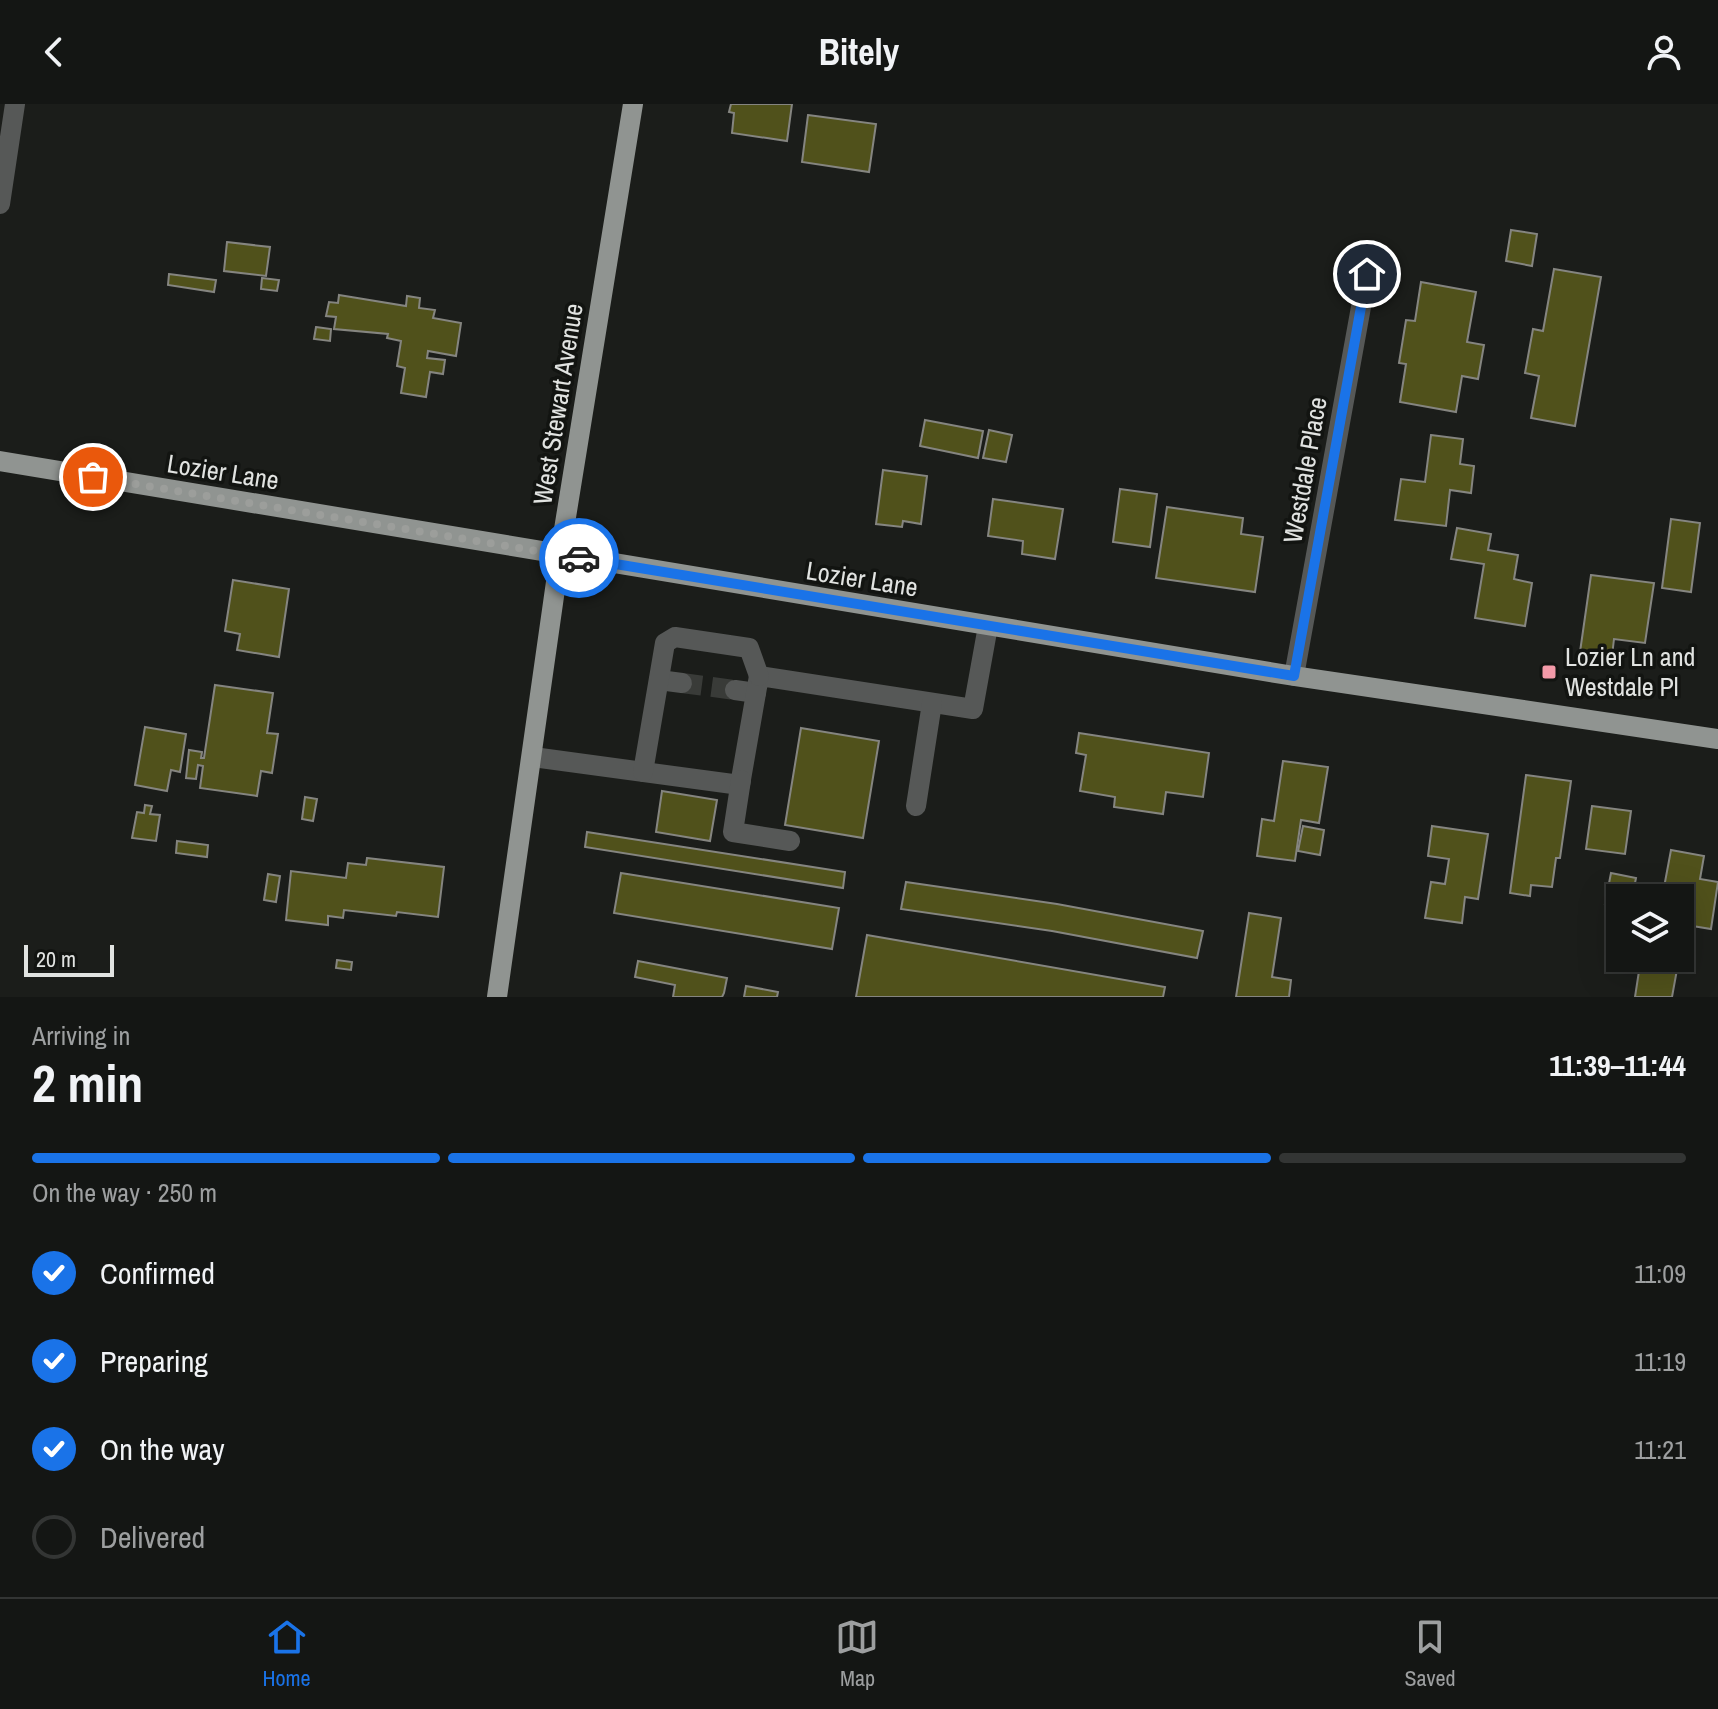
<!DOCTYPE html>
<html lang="en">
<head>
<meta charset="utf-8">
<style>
	:root { --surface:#141614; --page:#212322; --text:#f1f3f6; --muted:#9d9fa0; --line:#333534; --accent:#1a73e8 }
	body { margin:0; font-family:"Archivo Narrow",sans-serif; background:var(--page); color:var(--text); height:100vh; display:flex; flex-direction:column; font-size:30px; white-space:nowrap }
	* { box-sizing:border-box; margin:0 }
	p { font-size:26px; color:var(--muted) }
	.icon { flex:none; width:44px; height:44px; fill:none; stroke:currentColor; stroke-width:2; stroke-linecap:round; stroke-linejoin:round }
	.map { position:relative; height:893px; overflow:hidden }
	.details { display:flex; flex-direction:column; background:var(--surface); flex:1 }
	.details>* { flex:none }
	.fabs { position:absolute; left:1606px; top:780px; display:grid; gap:16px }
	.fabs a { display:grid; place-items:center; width:88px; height:88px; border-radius:0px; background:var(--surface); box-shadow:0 8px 32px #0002,0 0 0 2px var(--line); font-size:40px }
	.scale { position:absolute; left:24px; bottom:20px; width:90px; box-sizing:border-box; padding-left:8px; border:4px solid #e1e3e1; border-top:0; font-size:22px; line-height:28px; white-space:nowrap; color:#e1e3e1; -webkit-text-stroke:6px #121411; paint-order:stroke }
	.pin { position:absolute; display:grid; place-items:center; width:68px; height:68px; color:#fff; margin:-34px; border:4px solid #fff; border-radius:50%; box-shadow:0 2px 8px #0007 }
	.courier { position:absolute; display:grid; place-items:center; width:80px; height:80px; margin:-40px; border:6px solid #1a73e8; border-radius:50%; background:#fff; color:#222; box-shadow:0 2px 10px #0007 }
	.summary em { font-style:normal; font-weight:800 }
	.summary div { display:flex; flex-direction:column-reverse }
	.summary { display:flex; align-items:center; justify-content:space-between; height:136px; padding:0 32px }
	h1 { font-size:52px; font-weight:800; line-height:60px }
	.bar { display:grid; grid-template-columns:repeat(4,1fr); gap:12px 8px; align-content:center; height:96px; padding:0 32px }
	.bar i { height:10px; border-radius:6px; background:var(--line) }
	.bar .on { background:var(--accent) }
	.bar p { grid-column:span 4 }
	ol { padding:0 32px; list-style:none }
	li { display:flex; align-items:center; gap:24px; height:88px }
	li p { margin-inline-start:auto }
	li .icon { padding:8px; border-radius:50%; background:var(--accent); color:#fff; stroke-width:4 }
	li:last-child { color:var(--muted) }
	li i { width:44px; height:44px; border:4px solid var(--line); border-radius:50% }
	header { display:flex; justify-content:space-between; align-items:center; height:104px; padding:0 32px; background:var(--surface); font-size:36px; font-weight:800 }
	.menu { display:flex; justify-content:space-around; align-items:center; height:112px; border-top:2px solid var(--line); background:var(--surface); font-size:22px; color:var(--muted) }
	.menu a { display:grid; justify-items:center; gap:4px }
	.menu .on { color:var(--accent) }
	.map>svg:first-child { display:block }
	.building { fill:#50511b; stroke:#858580; stroke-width:2 }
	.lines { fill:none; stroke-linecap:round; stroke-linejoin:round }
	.minor-tunnel { stroke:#393b38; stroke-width:20; stroke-dasharray:20 10; stroke-linecap:butt }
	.minor { stroke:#565857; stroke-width:20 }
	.major { stroke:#909491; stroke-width:20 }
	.done { stroke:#9c9e9b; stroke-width:8; stroke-dasharray:0 14.4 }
	.route { stroke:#1a73e8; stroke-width:10 }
	.poi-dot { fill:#f39aa8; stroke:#121411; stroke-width:3 }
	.labels { text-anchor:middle; stroke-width:7; stroke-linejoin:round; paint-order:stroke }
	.street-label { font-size:26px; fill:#e1e3e1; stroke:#121411 }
	.poi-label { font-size:26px; fill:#e1e3e1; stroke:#121411; text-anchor:start }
</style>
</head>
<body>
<header><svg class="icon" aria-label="back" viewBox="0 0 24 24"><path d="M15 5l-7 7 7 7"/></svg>Bitely<svg class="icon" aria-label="person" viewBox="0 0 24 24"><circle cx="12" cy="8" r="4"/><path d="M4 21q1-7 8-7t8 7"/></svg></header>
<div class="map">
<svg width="1718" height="893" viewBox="0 0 1718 893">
	<rect width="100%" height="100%" fill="#1b1d1a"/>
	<!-- building -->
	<g class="building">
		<polygon points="731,0 792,0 787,37 732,29 734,9 729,8"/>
		<polygon points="808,11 876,20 869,68 802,58"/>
		<polygon points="1511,126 1537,130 1532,162 1506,157"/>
		<polygon points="227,138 270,143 266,172 224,167"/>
		<polygon points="1554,165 1601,173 1575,322 1531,314 1539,272 1525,269 1533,225 1543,227"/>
		<polygon points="169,170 216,176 214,188 168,181"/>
		<polygon points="262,174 279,176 277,187 261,185"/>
		<polygon points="1421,178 1476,188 1467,238 1484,241 1478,275 1462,272 1456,308 1400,298 1406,260 1399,259 1406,216 1415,217"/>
		<polygon points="339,191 406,202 407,192 420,194 419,204 435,206 433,214 461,219 456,252 428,247 427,254 445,256 443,270 430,268 426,293 401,289 405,264 397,262 401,237 387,234 388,230 334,225 336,213 326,212 329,198 338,199"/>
		<polygon points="316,223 331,225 330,237 314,235"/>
		<polygon points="925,316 983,327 978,354 920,342"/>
		<polygon points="989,326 1012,331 1006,358 983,354"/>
		<polygon points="1431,331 1463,335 1460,360 1474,362 1471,389 1450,386 1446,422 1395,416 1401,375 1425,378"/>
		<polygon points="883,366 927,372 921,420 903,417 902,423 876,420"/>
		<polygon points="1120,385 1157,390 1150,443 1113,438"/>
		<polygon points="993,395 1063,405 1055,455 1022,450 1023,437 988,432"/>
		<polygon points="1167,403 1243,414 1241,430 1263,433 1255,488 1156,474"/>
		<polygon points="1671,415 1700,419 1691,488 1662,484"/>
		<polygon points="1457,424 1491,430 1488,446 1518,451 1514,475 1532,479 1525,522 1475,514 1484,460 1451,455"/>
		<polygon points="1591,471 1654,479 1645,539 1614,535 1612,552 1580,548"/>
		<polygon points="233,476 289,485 279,553 237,546 240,530 225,527"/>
		<polygon points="215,581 273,589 267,629 278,630 272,669 261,667 257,692 200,684 203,662 198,661 196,675 186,674 189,646 202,648 201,654 204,654"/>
		<polygon points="145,623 186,630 180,668 171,666 167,687 135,681"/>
		<polygon points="801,624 879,637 863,734 785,721"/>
		<polygon points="1079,629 1209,649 1203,693 1166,688 1163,710 1114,703 1115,693 1080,687 1086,651 1076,649"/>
		<polygon points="1283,657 1328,663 1319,719 1301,716 1295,757 1257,752 1262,715 1274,717"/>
		<polygon points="1526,671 1571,677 1560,754 1556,754 1552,783 1531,781 1530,792 1510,789"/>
		<polygon points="662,687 717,696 710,737 656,728"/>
		<polygon points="305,693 317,695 313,717 302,715"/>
		<polygon points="145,701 152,702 150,710 160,711 156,737 132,734 137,708 144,709"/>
		<polygon points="1592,702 1631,707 1625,750 1586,745"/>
		<polygon points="1303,722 1324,726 1320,751 1298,747"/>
		<polygon points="1432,722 1488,730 1478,795 1465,793 1462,819 1425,814 1431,778 1445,780 1449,755 1428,752"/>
		<polygon points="587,728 845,768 843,784 585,743"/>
		<polygon points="177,737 208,741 207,753 176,749"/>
		<polygon points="1671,746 1704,752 1700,775 1718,778 1711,825 1680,820 1680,794 1662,794"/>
		<polygon points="367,754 444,763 438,813 397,808 396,812 344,806 343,814 328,812 328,821 286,816 291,767 346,774 348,759 366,761"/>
		<polygon points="621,769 839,804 832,845 614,809"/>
		<polygon points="1611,769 1636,774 1632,794 1620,794 1620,803 1605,800"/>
		<polygon points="268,770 280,772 276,798 264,796"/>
		<polygon points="906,778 1057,800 1203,827 1197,854 1052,827 901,805"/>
		<polygon points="1249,809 1281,814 1272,873 1291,876 1289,893 1236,893"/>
		<polygon points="867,831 1165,883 1163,893 856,893"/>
		<polygon points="1641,854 1678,860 1672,893 1635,893"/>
		<polygon points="337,856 352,858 351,866 336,864"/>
		<polygon points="638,857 727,874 724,889 722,893 673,893 675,881 635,873"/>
		<polygon points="746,882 778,888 777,893 744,893"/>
	</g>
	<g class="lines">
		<!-- minor-tunnel -->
		<polyline class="minor-tunnel" points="682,579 735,586"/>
		<!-- minor -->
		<g class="minor">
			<polyline points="0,100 15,0"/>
			<polyline points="1294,572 1367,170"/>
			<polyline points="659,576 682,579"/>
			<polyline points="735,586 756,589"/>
			<polyline points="533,653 740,681 759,572 973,605 988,522"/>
			<polyline points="643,668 665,539 675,533 749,544 759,572"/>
			<polyline points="741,676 733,728 790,737"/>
			<polyline points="916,702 932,599"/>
		</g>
		<!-- major -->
		<g class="major">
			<polyline points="0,357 1294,572 1718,635"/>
			<polyline points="497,893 560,450 633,0"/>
		</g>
	</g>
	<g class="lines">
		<!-- done -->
		<polyline class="done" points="93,373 579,454"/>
		<!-- route -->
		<polyline class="route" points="579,454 1294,572 1367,170"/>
	</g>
	<!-- markers -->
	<rect class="poi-dot" x="1541" y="560" width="16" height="16" rx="4"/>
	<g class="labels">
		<!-- street labels -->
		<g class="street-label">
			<text transform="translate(558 300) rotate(-81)" y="9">West Stewart Avenue</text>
			<text transform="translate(1305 366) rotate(-80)" y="9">Westdale Place</text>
			<text transform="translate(223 368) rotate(9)" y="9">Lozier Lane</text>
			<text transform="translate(862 475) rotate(9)" y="9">Lozier Lane</text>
		</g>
		<!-- poi labels -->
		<g class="poi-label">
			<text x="1565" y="562">Lozier Ln and<tspan x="1565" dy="30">Westdale Pl</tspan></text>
		</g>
	</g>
</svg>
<div class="fabs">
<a><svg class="icon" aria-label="layers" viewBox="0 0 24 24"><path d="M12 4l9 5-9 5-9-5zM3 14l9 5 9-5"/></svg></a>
</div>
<div class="scale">20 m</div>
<div class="pin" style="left:93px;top:373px;background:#ea580c"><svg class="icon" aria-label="bag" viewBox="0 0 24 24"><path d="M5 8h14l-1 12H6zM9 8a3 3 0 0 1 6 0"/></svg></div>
<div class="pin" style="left:1367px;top:170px;background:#1f2937"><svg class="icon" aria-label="home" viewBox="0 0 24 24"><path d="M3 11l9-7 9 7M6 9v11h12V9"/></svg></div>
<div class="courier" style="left:579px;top:454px"><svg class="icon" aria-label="car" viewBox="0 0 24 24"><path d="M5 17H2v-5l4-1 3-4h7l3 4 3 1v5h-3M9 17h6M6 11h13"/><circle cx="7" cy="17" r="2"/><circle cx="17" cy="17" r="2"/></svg></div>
</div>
<section class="details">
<div class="summary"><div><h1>2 min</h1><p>Arriving in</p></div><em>11:39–11:44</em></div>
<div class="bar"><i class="on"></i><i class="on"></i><i class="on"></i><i></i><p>On the way · 250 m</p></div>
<ol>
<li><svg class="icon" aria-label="check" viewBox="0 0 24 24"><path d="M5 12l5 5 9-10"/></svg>Confirmed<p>11:09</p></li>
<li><svg class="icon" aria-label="check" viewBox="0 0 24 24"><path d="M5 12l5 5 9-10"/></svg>Preparing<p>11:19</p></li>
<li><svg class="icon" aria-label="check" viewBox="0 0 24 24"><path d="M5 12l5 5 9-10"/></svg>On the way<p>11:21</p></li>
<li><i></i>Delivered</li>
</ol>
</section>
<nav class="menu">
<a class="on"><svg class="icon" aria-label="home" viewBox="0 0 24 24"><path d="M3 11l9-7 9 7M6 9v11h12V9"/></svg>Home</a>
<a><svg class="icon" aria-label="map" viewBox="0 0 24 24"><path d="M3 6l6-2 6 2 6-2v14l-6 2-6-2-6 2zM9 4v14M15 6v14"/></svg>Map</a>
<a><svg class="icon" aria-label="saved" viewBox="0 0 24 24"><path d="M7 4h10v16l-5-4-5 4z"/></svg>Saved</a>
</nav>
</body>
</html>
